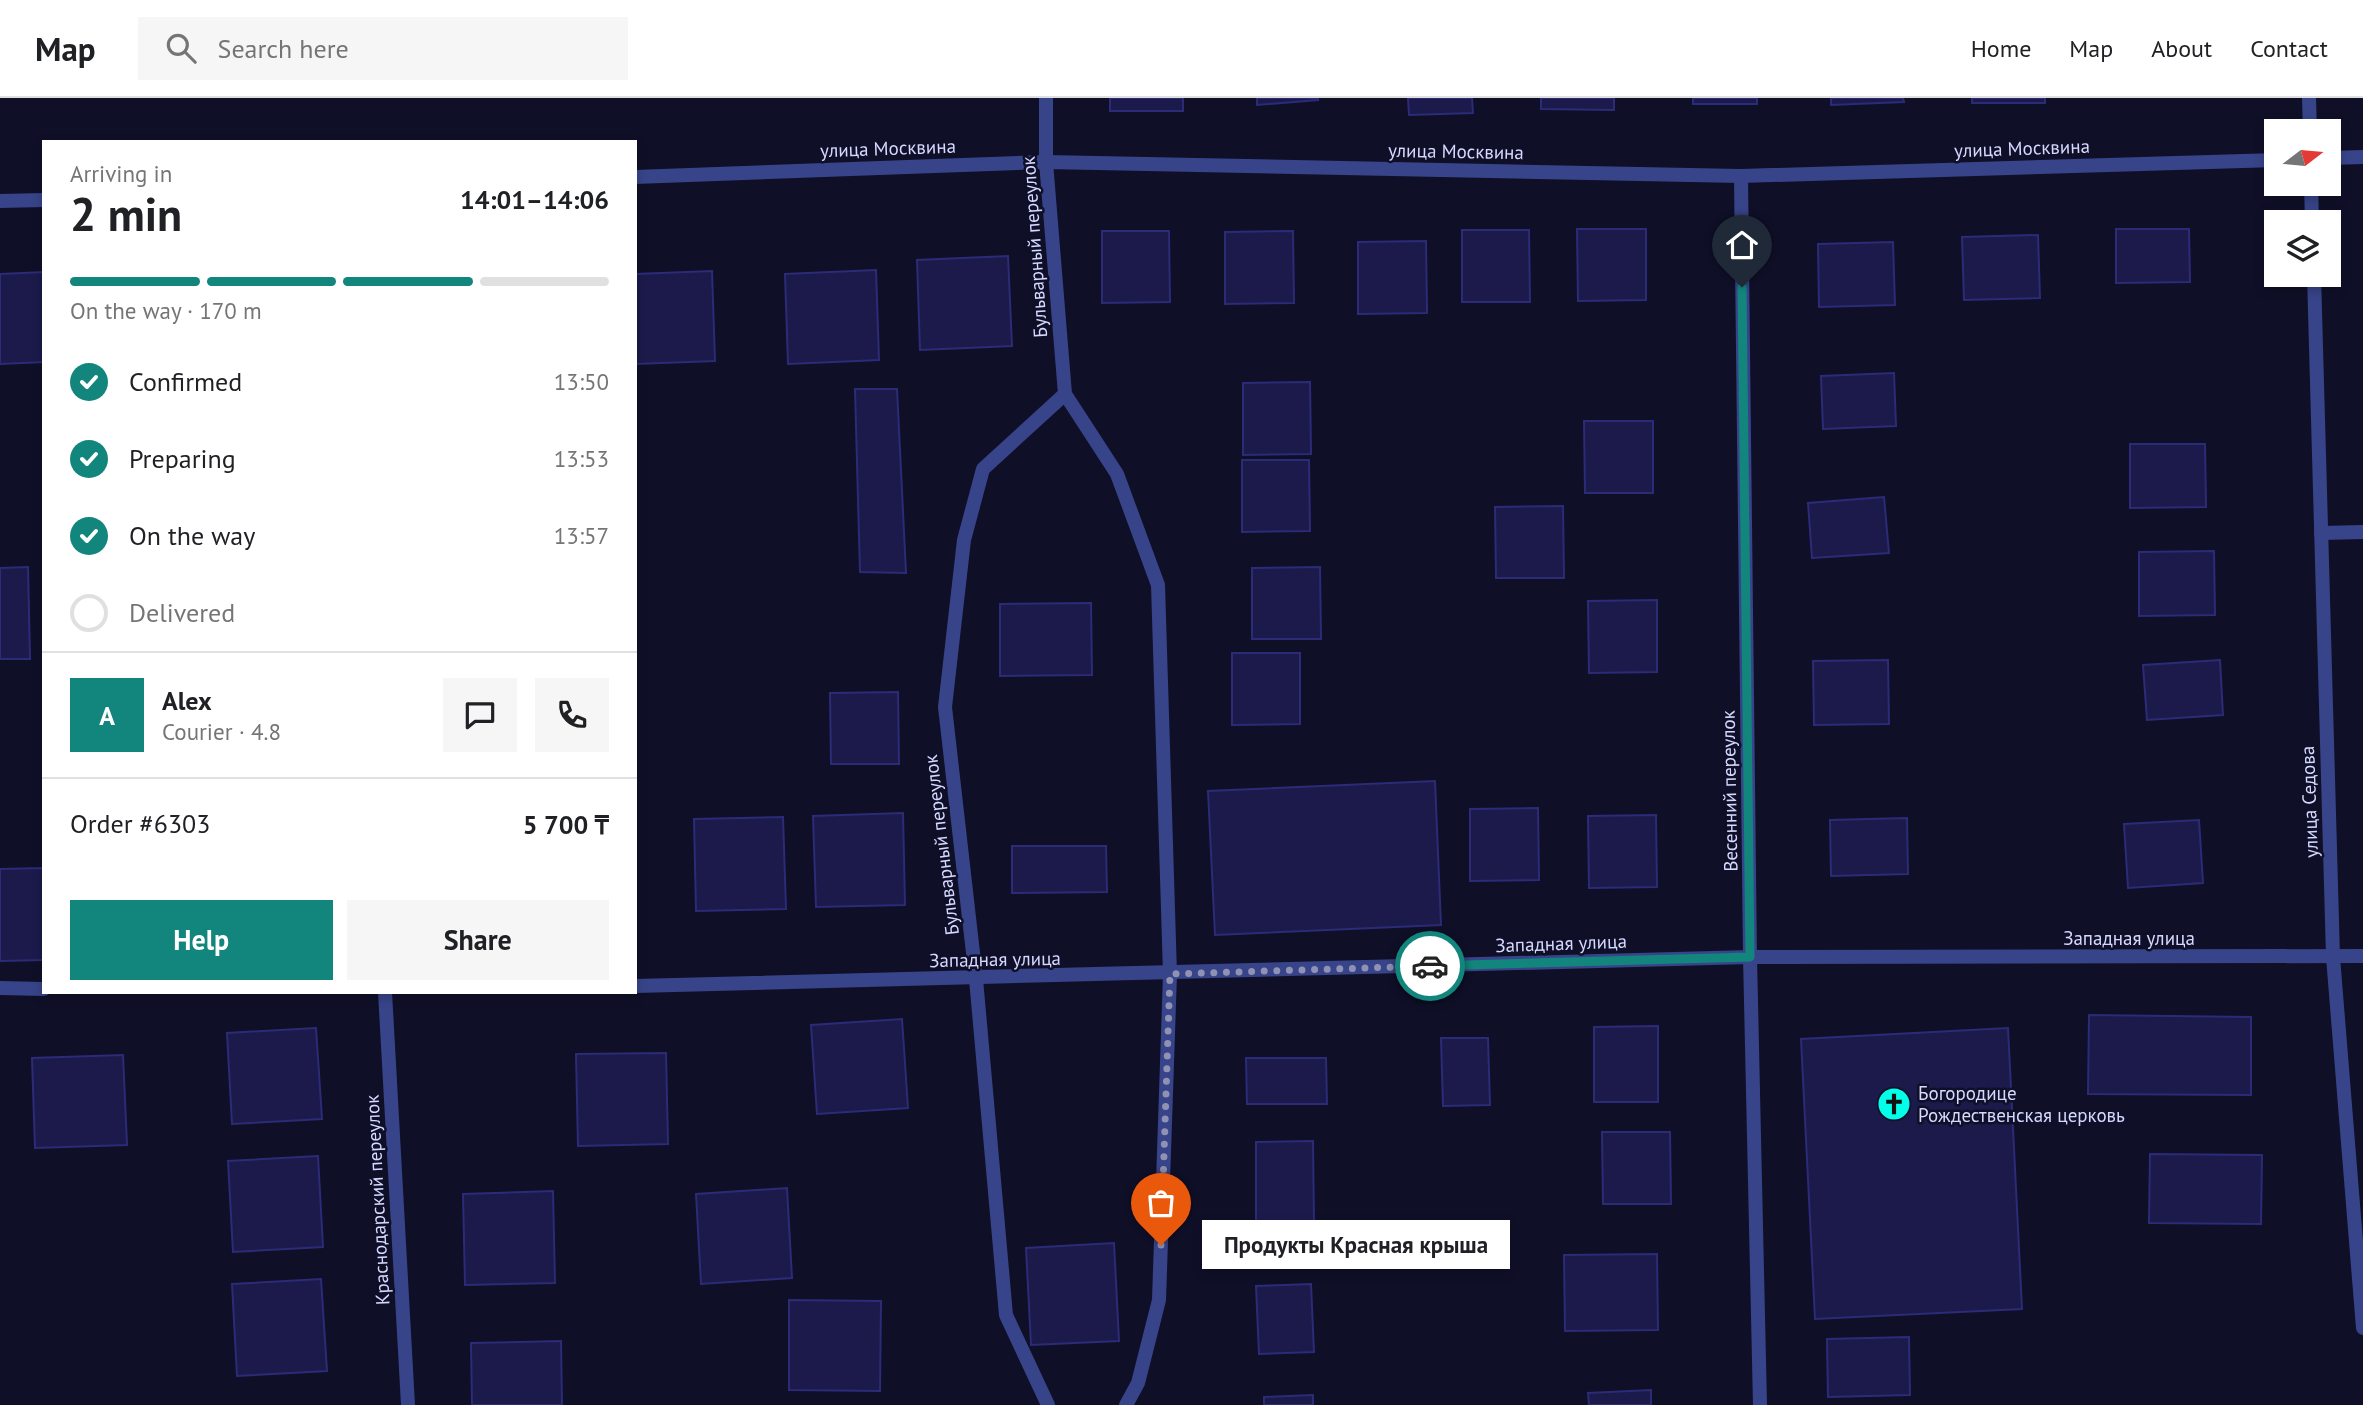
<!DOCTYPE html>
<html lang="en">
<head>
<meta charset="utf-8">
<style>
	:root { --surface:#fff; --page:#f6f6f6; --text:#202124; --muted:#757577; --line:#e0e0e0; --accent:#12857d }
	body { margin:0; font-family:"PT Sans",sans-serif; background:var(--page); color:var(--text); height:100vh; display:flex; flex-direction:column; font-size:26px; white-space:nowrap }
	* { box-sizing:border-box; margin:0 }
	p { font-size:23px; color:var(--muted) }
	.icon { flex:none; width:38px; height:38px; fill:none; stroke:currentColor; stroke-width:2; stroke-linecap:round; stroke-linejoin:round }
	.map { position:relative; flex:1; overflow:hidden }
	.drawer { position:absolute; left:42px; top:42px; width:595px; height:854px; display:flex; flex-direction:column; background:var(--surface); border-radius:0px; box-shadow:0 4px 10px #0003 }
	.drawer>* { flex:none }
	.needle { width:46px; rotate:74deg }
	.controls { position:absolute; left:2264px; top:21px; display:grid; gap:14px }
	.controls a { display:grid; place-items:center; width:77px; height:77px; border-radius:0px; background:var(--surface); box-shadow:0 4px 10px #0003; font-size:35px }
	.pin { position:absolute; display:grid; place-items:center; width:60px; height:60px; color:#fff; margin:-72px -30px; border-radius:50% 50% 50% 0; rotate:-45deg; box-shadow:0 0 7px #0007 }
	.pin .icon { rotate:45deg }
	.courier { position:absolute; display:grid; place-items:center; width:70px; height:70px; margin:-35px; border:5px solid #12857d; border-radius:50%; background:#fff; color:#222; box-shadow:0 2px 9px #0007 }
	.bubble { position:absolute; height:49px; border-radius:0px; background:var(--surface); box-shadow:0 4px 10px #0003; font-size:23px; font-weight:700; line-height:49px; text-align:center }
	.summary em { font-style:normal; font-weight:700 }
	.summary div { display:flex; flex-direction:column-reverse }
	.summary { display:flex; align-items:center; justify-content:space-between; height:119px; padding:0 28px }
	h1 { font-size:46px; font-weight:700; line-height:52px }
	.bar { display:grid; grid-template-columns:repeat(4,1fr); gap:10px 7px; align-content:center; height:84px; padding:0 28px }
	.bar i { height:9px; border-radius:5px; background:var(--line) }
	.bar .selected { background:var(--accent) }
	.bar p { grid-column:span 4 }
	.line { display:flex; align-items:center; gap:18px; padding:0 28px; border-top:2px solid var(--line) }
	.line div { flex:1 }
	.round { display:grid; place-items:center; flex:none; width:74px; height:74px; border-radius:0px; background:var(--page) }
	ol { padding:0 28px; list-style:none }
	li { display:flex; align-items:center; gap:21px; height:77px }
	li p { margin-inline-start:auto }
	li .icon { padding:7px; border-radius:50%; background:var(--accent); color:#fff; stroke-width:4 }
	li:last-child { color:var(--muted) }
	li i { width:38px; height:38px; border:4px solid var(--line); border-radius:50% }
	.button { display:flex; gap:14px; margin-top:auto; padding:14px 28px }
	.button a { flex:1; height:80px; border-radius:0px; background:var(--accent); color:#fff; font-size:28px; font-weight:700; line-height:80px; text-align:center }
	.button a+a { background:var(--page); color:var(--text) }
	header { display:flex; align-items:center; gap:42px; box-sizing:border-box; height:98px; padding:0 35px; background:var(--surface); border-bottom:2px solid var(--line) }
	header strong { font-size:33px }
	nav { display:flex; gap:38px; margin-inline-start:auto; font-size:24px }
	.search { width:490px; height:63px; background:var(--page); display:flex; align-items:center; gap:18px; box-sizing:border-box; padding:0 24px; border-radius:0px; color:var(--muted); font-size:26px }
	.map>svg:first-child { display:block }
	.building { fill:#1b1a4a; stroke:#2c2b77; stroke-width:2 }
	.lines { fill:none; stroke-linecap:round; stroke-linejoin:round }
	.minor { stroke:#384489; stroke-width:14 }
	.done { stroke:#9092b4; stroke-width:7; stroke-dasharray:0 12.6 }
	.route { stroke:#12857d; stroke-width:9 }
	.labels { text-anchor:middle; stroke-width:5; stroke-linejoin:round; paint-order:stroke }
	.street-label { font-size:19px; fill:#d6d9ff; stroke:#0f0f28 }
	.poi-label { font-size:19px; fill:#d6d9ff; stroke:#0f0f28; text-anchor:start }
</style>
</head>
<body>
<header>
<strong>Map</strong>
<div class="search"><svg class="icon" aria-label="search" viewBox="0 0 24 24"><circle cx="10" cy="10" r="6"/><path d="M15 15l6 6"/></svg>Search here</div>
<nav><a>Home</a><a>Map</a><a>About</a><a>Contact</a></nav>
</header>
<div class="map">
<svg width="2363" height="1307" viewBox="0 0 2363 1307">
	<rect width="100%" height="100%" fill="#0f0f28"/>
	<!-- building -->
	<g class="building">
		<rect x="1110" y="0" width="73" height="13"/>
		<polygon points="1257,0 1318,0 1318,2 1257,7"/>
		<polygon points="1408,0 1472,0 1473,15 1409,17"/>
		<polygon points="1541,0 1614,0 1614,12 1541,11"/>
		<rect x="1693" y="0" width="64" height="6"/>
		<polygon points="1831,0 1903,0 1904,4 1831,7"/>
		<rect x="1972" y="0" width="73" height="5"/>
		<polygon points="1577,131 1646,131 1646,202 1578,203"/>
		<polygon points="2116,131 2189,131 2190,184 2116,185"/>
		<polygon points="1462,132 1529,132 1530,204 1462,204"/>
		<polygon points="1102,133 1169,133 1170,204 1102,205"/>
		<polygon points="1293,133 1294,205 1225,206 1225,134"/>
		<polygon points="2038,137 2040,200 1964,202 1962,139"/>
		<polygon points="1426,143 1427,215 1358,216 1358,144"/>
		<polygon points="1893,144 1895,207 1819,209 1818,146"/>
		<polygon points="1008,158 1012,248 920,252 917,162"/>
		<polygon points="876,172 879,262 788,266 785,176"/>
		<polygon points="712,173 715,263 635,266 635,176"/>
		<polygon points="44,174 44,264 0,266 0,176"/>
		<polygon points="1894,275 1896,328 1823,331 1821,278"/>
		<polygon points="1310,284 1311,356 1243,357 1243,285"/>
		<polygon points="855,291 897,291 906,475 860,474"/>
		<polygon points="1584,323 1653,323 1653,395 1585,395"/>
		<polygon points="2130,346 2205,346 2206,409 2130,410"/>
		<polygon points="1242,362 1309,362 1310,433 1242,434"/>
		<polygon points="1884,399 1889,455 1812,460 1808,405"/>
		<polygon points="1563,408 1564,480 1496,480 1495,409"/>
		<polygon points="2214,453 2215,517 2139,518 2139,454"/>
		<polygon points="28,469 30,561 0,561 0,470"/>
		<polygon points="1320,469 1321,541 1252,541 1252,470"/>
		<polygon points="1657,502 1657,574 1589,575 1588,503"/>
		<polygon points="1091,505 1092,577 1000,578 1000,506"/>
		<polygon points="1232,555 1300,555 1300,626 1232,627"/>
		<polygon points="1888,562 1889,626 1814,627 1813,563"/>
		<polygon points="2220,562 2223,617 2147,622 2143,567"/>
		<polygon points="898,594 899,666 831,666 830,595"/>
		<polygon points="1435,683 1441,827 1215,837 1208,693"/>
		<polygon points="1538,710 1539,782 1470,783 1470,711"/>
		<polygon points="903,715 905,807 816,809 813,718"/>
		<polygon points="1656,717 1657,789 1589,790 1588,718"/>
		<polygon points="783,719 786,811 696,813 694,721"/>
		<polygon points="1907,720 1908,776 1831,778 1830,722"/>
		<polygon points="2199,722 2203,785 2128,790 2124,726"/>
		<polygon points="1012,748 1106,748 1107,794 1012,795"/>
		<polygon points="44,770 44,862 0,863 0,771"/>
		<polygon points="2089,917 2251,919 2251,997 2088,996"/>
		<polygon points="902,921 908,1010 817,1016 811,927"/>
		<polygon points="1658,928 1658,1004 1594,1004 1594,929"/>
		<polygon points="316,930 322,1021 232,1026 227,935"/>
		<polygon points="2008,930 2022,1211 1815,1221 1801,941"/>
		<polygon points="1441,940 1488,940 1490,1007 1443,1008"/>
		<polygon points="666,955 668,1046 578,1048 576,956"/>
		<polygon points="123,957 127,1047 35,1050 32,960"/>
		<polygon points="1246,960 1326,960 1327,1006 1247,1006"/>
		<polygon points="1602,1034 1670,1034 1671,1106 1603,1106"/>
		<polygon points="1313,1043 1314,1126 1256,1127 1256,1044"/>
		<polygon points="2150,1056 2262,1057 2261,1126 2149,1125"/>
		<polygon points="318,1058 323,1149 233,1154 228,1063"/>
		<polygon points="787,1090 792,1180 701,1186 696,1096"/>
		<polygon points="553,1093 555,1185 465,1187 463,1096"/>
		<polygon points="1114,1145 1119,1243 1031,1247 1026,1150"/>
		<polygon points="1657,1156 1658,1232 1565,1233 1564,1157"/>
		<polygon points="321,1181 327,1273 237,1278 232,1186"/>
		<polygon points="1311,1186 1314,1254 1259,1256 1256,1188"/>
		<polygon points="789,1202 881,1203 880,1293 789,1292"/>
		<polygon points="1909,1239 1910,1297 1828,1299 1827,1241"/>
		<polygon points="561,1243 562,1307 472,1307 471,1245"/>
		<polygon points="1651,1292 1651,1307 1589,1307 1588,1295"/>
		<polygon points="1313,1297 1313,1307 1264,1307 1264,1299"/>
	</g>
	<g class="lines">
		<!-- minor -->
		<g class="minor">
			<polyline points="1046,0 1046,64 1065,296 1117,376 1158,487 1170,876 1159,1202 1138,1285 1126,1307"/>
			<polyline points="2309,0 2310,33"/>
			<polyline points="2329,60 2363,59"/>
			<polyline points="1741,78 1750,859 1760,1307"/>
			<polyline points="635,79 1046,64 1741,78 2277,62"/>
			<polyline points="2311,86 2312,124"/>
			<polyline points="0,103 44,102"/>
			<polyline points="2314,177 2333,859 2363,1230"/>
			<polyline points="2321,435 2363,434"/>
			<polyline points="635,888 1750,859 2363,858"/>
			<polyline points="0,890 44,891"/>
			<polyline points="385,894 408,1307"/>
			<polyline points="1048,1307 1006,1217 976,881 945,609 964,442 983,371 1065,296"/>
		</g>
	</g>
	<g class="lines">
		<!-- done -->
		<polyline class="done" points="1161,1147 1170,876 1430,868"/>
		<!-- route -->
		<polyline class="route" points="1430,868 1750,859 1742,189"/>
	</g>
	<!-- icons -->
	<defs>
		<symbol id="church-disc" viewBox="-11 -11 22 22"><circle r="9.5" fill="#02ffe9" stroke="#0f0f28"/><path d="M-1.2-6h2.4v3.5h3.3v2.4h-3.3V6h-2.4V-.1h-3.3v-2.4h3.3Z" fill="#111"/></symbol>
	</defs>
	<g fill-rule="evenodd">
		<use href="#church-disc" x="1875" y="987" width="38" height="38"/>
	</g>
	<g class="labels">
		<!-- street labels -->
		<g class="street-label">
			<text transform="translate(888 50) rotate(-2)" y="7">улица Москвина</text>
			<text transform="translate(2022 50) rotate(-2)" y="7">улица Москвина</text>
			<text transform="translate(1456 53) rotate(1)" y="7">улица Москвина</text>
			<text transform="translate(1034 149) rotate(-94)" y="7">Бульварный переулок</text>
			<text transform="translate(1729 693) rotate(-91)" y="7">Весенний переулок</text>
			<text transform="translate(2309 704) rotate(-92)" y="7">улица Седова</text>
			<text transform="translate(941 747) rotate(-97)" y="7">Бульварный переулок</text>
			<text x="2129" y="847">Западная улица</text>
			<text transform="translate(1561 845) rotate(-2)" y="7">Западная улица</text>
			<text transform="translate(995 861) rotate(-1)" y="7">Западная улица</text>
			<text transform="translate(377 1102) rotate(-93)" y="7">Краснодарский переулок</text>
		</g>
		<!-- poi labels -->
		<g class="poi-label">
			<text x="1918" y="1002">Богородице<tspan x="1918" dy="22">Рождественская церковь</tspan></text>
		</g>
	</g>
</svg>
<div class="controls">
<a><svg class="needle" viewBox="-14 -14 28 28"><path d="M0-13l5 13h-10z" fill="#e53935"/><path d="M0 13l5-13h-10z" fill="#757577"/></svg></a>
<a><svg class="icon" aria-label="layers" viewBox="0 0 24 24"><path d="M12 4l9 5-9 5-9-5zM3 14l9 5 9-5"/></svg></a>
</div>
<div class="pin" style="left:1161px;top:1147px;background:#ea580c"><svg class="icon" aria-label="bag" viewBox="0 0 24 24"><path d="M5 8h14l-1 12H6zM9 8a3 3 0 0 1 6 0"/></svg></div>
<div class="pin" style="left:1742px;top:189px;background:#1f2937"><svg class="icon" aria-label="home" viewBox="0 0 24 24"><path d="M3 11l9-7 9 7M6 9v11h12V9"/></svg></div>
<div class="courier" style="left:1430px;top:868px"><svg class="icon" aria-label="car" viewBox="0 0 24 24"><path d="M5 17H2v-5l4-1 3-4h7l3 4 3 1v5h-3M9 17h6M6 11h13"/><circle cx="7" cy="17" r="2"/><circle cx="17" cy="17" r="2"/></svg></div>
<div class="bubble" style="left:1202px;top:1122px;width:308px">Продукты Красная крыша</div>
<section class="drawer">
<div class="summary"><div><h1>2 min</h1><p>Arriving in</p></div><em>14:01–14:06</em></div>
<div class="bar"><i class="selected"></i><i class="selected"></i><i class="selected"></i><i></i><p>On the way · 170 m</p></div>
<ol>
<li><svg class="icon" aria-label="check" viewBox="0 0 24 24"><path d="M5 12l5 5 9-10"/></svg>Confirmed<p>13:50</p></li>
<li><svg class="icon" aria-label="check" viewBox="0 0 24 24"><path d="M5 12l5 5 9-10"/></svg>Preparing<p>13:53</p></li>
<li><svg class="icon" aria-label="check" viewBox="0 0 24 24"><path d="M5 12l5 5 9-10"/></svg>On the way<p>13:57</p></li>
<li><i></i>Delivered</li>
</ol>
<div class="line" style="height:126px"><b class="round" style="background:var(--accent);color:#fff">A</b><div><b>Alex</b><p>Courier · 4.8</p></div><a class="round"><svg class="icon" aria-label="chat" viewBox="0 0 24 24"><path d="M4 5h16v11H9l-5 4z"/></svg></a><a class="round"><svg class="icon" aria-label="phone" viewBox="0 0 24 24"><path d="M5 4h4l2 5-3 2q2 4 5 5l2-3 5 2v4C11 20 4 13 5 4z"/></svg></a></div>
<div class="line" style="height:91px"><div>Order #6303</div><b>5 700 ₸</b></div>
<div class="button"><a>Help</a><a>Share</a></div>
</section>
</div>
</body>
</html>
